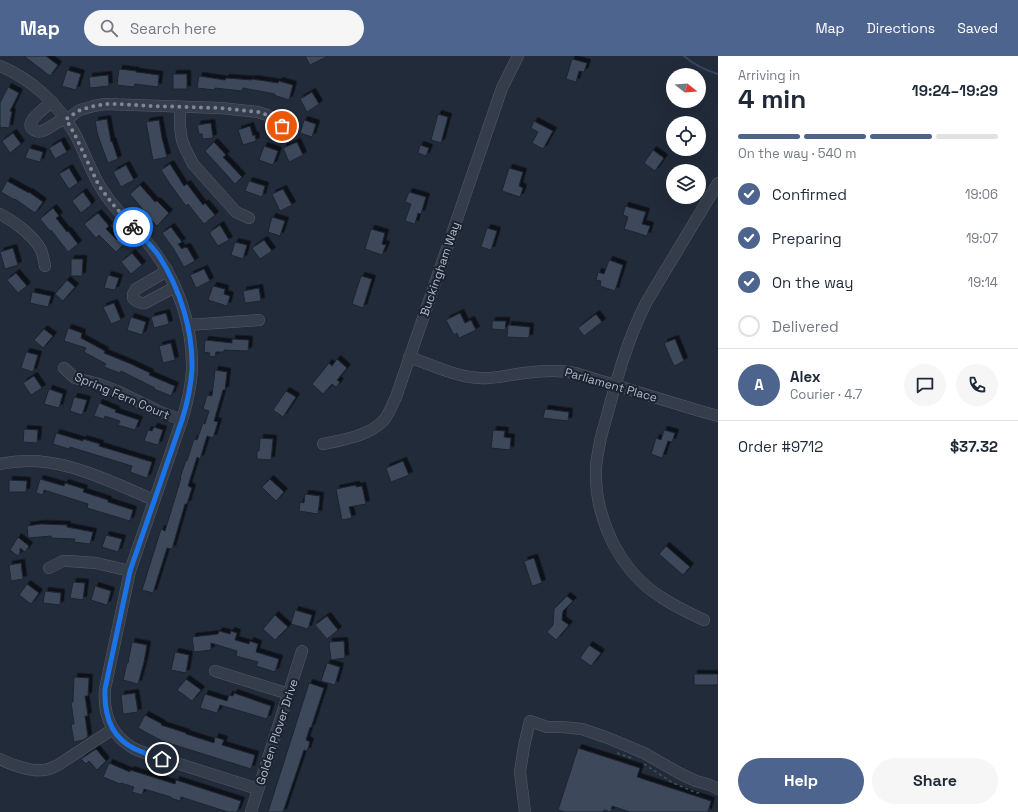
<!DOCTYPE html>
<html lang="en">
<head>
<meta charset="utf-8">
<style>
	:root { --surface:#fff; --page:#f6f6f7; --text:#1f2937; --muted:#747a83; --line:#e0e1e3; --accent:#4c648e }
	body { margin:0; font-family:"Space Grotesk",sans-serif; background:var(--page); color:var(--text); height:100vh; display:flex; flex-direction:column; font-size:15px; white-space:nowrap }
	* { box-sizing:border-box; margin:0 }
	p { font-size:13px; color:var(--muted) }
	.icon { flex:none; width:22px; height:22px; fill:none; stroke:currentColor; stroke-width:2; stroke-linecap:round; stroke-linejoin:round }
	.map { position:relative; flex:1; overflow:hidden }
	.drawer { display:flex; flex-direction:column; background:var(--surface); width:300px }
	.drawer>* { flex:none }
	.needle { width:26px; rotate:107deg }
	.tools { position:absolute; left:666px; top:12px; display:grid; gap:8px }
	.tools a { display:grid; place-items:center; width:40px; height:40px; border-radius:50%; background:var(--surface); box-shadow:0 4px 16px #0002; font-size:20px }
	.pin { position:absolute; display:grid; place-items:center; width:34px; height:34px; color:#fff; margin:-17px; border:2px solid #fff; border-radius:50%; box-shadow:0 1px 4px #0007 }
	.courier { position:absolute; display:grid; place-items:center; width:40px; height:40px; margin:-20px; border:3px solid #1a73e8; border-radius:50%; background:#fff; color:#222; box-shadow:0 1px 5px #0007 }
	.headline em { font-style:normal; font-weight:700 }
	.headline div { display:flex; flex-direction:column-reverse }
	.headline { display:flex; align-items:center; justify-content:space-between; height:68px; padding:0 20px }
	h1 { font-size:26px; font-weight:700; line-height:30px }
	.bar { display:grid; grid-template-columns:repeat(4,1fr); gap:6px 4px; align-content:center; height:48px; padding:0 20px }
	.bar i { height:5px; border-radius:3px; background:var(--line) }
	.bar .active { background:var(--accent) }
	.bar p { grid-column:span 4 }
	.line { display:flex; align-items:center; gap:10px; padding:0 20px; border-top:1px solid var(--line) }
	.line div { flex:1 }
	.round { display:grid; place-items:center; flex:none; width:42px; height:42px; border-radius:21px; background:var(--page) }
	ol { padding:0 20px; list-style:none }
	li { display:flex; align-items:center; gap:12px; height:44px }
	li p { margin-inline-start:auto }
	li .icon { padding:4px; border-radius:50%; background:var(--accent); color:#fff; stroke-width:4 }
	li:last-child { color:var(--muted) }
	li i { width:22px; height:22px; border:2px solid var(--line); border-radius:50% }
	.button { display:flex; gap:8px; margin-top:auto; padding:8px 20px }
	.button a { flex:1; height:46px; border-radius:24px; background:var(--accent); color:#fff; font-size:16px; font-weight:700; line-height:46px; text-align:center }
	.button a+a { background:var(--page); color:var(--text) }
	header { display:flex; align-items:center; gap:24px; box-sizing:border-box; height:56px; padding:0 20px; background:var(--accent); color:#fff }
	header strong { font-size:19px }
	nav { display:flex; gap:22px; margin-inline-start:auto; font-size:14px }
	.search { width:280px; height:36px; background:var(--page); display:flex; align-items:center; gap:10px; box-sizing:border-box; padding:0 14px; border-radius:22px; color:var(--muted); font-size:15px }
	main { display:flex; flex:1; min-height:0 }
	.map>svg:first-child { display:block }
	.lines { fill:none; stroke-linecap:round; stroke-linejoin:round }
	.stream { stroke:#354662; stroke-width:2 }
	.building { fill:#3e495a; stroke:#1d2431; filter:url(#shadow) }
	.minor-casing { stroke:#535b68; stroke-width:12 }
	.path { stroke:#3e5356; stroke-width:1.5; stroke-dasharray:3 3; stroke-linecap:butt }
	.minor { stroke:#353d4b; stroke-width:11 }
	.done { stroke:#7e8796; stroke-width:4; stroke-dasharray:0 7.2 }
	.route { stroke:#1a73e8; stroke-width:5 }
	.labels { text-anchor:middle; stroke-width:4; stroke-linejoin:round; paint-order:stroke }
	.street-label { font-size:12px; fill:#b0b8c7; stroke:#1b222f }
</style>
</head>
<body>
<header>
<strong>Map</strong>
<div class="search"><svg class="icon" aria-label="search" viewBox="0 0 24 24"><circle cx="10" cy="10" r="6"/><path d="M15 15l6 6"/></svg>Search here</div>
<nav><a>Map</a><a>Directions</a><a>Saved</a></nav>
</header>
<main>
<div class="map">
<svg width="718" height="756" viewBox="0 0 718 756">
	<defs>
		<filter id="shadow"><feDropShadow dx="3.5" dy="-3.5" stdDeviation="0" flood-color="#0009"/></filter>
	</defs>
	<rect width="100%" height="100%" fill="#222b3a"/>
	<g class="lines">
		<!-- stream -->
		<path class="stream" d="M684 0C694 9 705 14 718 18"/>
	</g>
	<!-- building -->
	<g class="building">
		<polygon points="24,0 46,0 58,9 50,20"/>
		<polygon points="305,0 328,0 310,9"/>
		<polygon points="572,3 587,7 584,16 579,15 576,26 566,23"/>
		<polygon points="119,13 136,15 136,16 159,19 158,31 135,28 134,31 117,29"/>
		<polygon points="67,14 81,18 76,34 62,30"/>
		<rect x="173" y="18" width="14" height="15"/>
		<polygon points="108,19 109,30 90,32 89,21"/>
		<polygon points="199,20 225,24 226,22 252,24 252,23 278,27 279,25 293,29 289,44 274,39 275,38 243,32 242,35 215,32 215,34 197,32"/>
		<polygon points="8,31 19,37 10,55 12,56 9,72 0,71 0,47"/>
		<polygon points="312,36 319,48 307,56 300,43"/>
		<polygon points="438,58 448,61 441,87 431,84"/>
		<polygon points="107,63 111,86 112,85 118,103 108,107 98,80 95,65"/>
		<polygon points="159,64 162,82 167,101 153,104 146,66"/>
		<polygon points="304,64 316,68 312,81 300,77"/>
		<polygon points="534,65 553,75 543,93 532,87 538,76 531,72"/>
		<polygon points="211,67 213,82 203,83 202,78 199,78 197,69"/>
		<polygon points="250,70 253,80 255,79 256,85 243,89 238,74"/>
		<polygon points="13,77 21,88 10,97 2,85"/>
		<polygon points="61,85 67,96 55,103 49,92"/>
		<polygon points="214,86 226,99 223,101 242,121 235,128 205,95"/>
		<polygon points="297,86 303,99 289,106 283,92"/>
		<polygon points="420,89 429,92 426,100 418,97"/>
		<polygon points="264,90 278,95 273,109 259,104"/>
		<polygon points="29,92 43,96 40,106 25,102"/>
		<polygon points="653,94 664,102 655,115 644,107"/>
		<polygon points="170,108 184,130 187,128 203,149 205,147 215,159 204,168 188,148 186,150 170,128 161,114"/>
		<polygon points="126,109 134,124 121,131 113,116"/>
		<polygon points="69,112 78,127 69,133 59,118"/>
		<polygon points="509,112 523,116 519,130 523,132 520,141 502,135"/>
		<polygon points="7,125 29,137 29,136 43,146 35,157 15,143 15,144 1,136"/>
		<polygon points="249,125 265,130 262,141 245,135"/>
		<polygon points="140,129 155,146 157,145 169,157 157,170 144,157 145,156 130,138"/>
		<polygon points="283,133 292,149 280,155 272,138"/>
		<polygon points="83,136 91,147 91,149 81,157 72,145"/>
		<polygon points="409,136 426,141 421,158 418,157 415,168 405,165 411,148 405,146"/>
		<polygon points="625,150 646,156 642,168 650,170 647,180 624,173 628,161 623,159"/>
		<polygon points="53,152 59,160 56,162 67,176 68,175 78,188 68,196 51,174 50,175 40,163"/>
		<polygon points="98,157 109,170 106,173 117,184 120,180 126,186 116,196 99,179 96,182 84,168"/>
		<polygon points="272,161 285,165 280,180 268,176"/>
		<polygon points="220,169 229,184 218,190 210,178 210,176"/>
		<polygon points="171,171 182,186 178,188 182,193 185,191 186,192 187,191 195,205 184,211 173,192 162,177"/>
		<polygon points="487,172 497,175 491,194 481,191"/>
		<polygon points="371,173 385,177 382,188 386,189 382,199 365,193"/>
		<polygon points="264,184 272,195 260,203 252,192"/>
		<polygon points="235,186 247,189 243,203 231,199"/>
		<polygon points="13,192 18,209 5,213 0,196"/>
		<polygon points="132,197 142,209 131,218 121,206"/>
		<polygon points="71,203 83,203 82,220 71,220"/>
		<polygon points="609,204 623,209 615,235 600,230 601,225 596,224 598,216 604,218"/>
		<polygon points="204,213 210,225 196,232 190,219"/>
		<polygon points="16,217 27,230 18,237 7,224"/>
		<polygon points="108,219 119,222 115,234 104,232"/>
		<polygon points="361,220 372,223 363,252 352,248"/>
		<polygon points="67,224 75,231 63,245 55,238"/>
		<polygon points="213,230 225,233 224,238 230,240 227,250 208,244"/>
		<polygon points="259,232 261,245 245,247 243,235"/>
		<polygon points="32,236 51,240 48,251 30,247"/>
		<polygon points="114,247 121,264 111,268 103,251"/>
		<polygon points="166,257 169,268 154,272 151,261"/>
		<polygon points="460,257 465,267 471,264 476,274 459,282 457,277 454,279 446,264"/>
		<polygon points="596,258 602,266 584,280 578,272"/>
		<polygon points="131,261 146,266 142,279 127,274"/>
		<polygon points="492,265 506,265 505,274 492,273"/>
		<polygon points="508,269 530,271 529,282 507,281"/>
		<polygon points="68,272 82,277 81,282 105,295 104,297 131,308 150,317 149,319 175,330 171,340 154,333 155,332 121,315 120,317 104,311 106,308 84,296 86,292 64,285"/>
		<polygon points="44,273 53,280 43,292 34,284"/>
		<polygon points="232,283 249,284 248,295 224,294 224,296 216,296 215,301 209,300 210,297 204,296 205,284 232,287"/>
		<polygon points="675,283 684,305 674,310 664,287"/>
		<polygon points="171,287 175,304 163,307 159,290"/>
		<polygon points="26,296 38,299 33,316 21,312"/>
		<polygon points="337,303 347,312 337,324 340,326 336,331 332,328 323,338 312,328 329,307 332,310"/>
		<polygon points="215,314 227,316 225,334 223,334 214,365 218,366 213,382 207,380 200,403 197,401 188,430 192,432 187,448 185,448 172,493 167,492 153,537 142,534 161,473 165,475 181,422 180,422 186,404 187,405 194,383 197,384 203,367 205,368 209,355 203,353 207,339 212,340"/>
		<polygon points="34,320 42,332 31,339 23,327"/>
		<polygon points="49,333 63,338 59,352 44,348"/>
		<polygon points="286,335 296,341 283,361 273,354"/>
		<polygon points="74,341 87,344 82,359 70,355"/>
		<polygon points="99,347 116,354 115,356 139,364 135,374 118,369 120,365 105,360 104,363 94,360"/>
		<polygon points="545,353 569,356 568,365 543,362"/>
		<polygon points="154,371 163,374 158,389 144,385 148,374 152,375"/>
		<polygon points="24,373 38,374 37,387 23,386"/>
		<polygon points="493,374 505,375 504,381 511,382 510,394 491,392"/>
		<polygon points="664,374 675,377 672,386 668,385 662,402 651,398 656,382 661,384"/>
		<polygon points="56,377 83,385 83,383 100,388 99,390 152,406 147,422 130,416 132,410 70,391 69,393 53,388"/>
		<polygon points="260,382 273,383 271,404 257,403 257,395 259,395"/>
		<polygon points="403,405 409,419 391,426 386,412"/>
		<polygon points="40,423 64,430 65,427 84,433 83,436 108,444 108,446 133,454 130,465 87,452 88,448 44,434 43,439 36,437"/>
		<polygon points="270,423 284,436 276,445 262,431"/>
		<polygon points="9,424 27,425 26,436 9,436"/>
		<polygon points="356,429 356,431 362,430 366,448 349,451 352,462 342,464 336,433"/>
		<polygon points="305,438 320,440 318,458 299,455 300,446 304,447"/>
		<polygon points="41,468 67,469 67,471 93,476 90,488 74,486 75,483 51,482 51,480 28,482 27,470"/>
		<polygon points="106,479 122,483 118,496 102,491"/>
		<polygon points="18,481 19,482 29,490 25,496 20,492 20,496 18,500 10,494"/>
		<polygon points="666,490 690,511 683,519 659,498"/>
		<polygon points="534,502 542,527 532,530 524,505"/>
		<polygon points="21,507 23,523 11,525 9,509"/>
		<polygon points="73,526 85,527 83,544 70,542"/>
		<polygon points="27,528 39,537 31,548 19,539"/>
		<polygon points="95,530 111,535 107,549 91,544"/>
		<polygon points="45,535 61,537 60,549 43,547"/>
		<polygon points="567,540 573,545 563,555 562,564 569,569 556,584 547,576 553,569 554,553"/>
		<polygon points="295,554 312,559 308,573 291,568"/>
		<polygon points="275,559 288,571 275,584 263,573"/>
		<polygon points="327,560 338,574 327,583 315,569"/>
		<polygon points="219,575 230,578 231,575 237,577 235,584 249,588 250,585 258,588 256,596 279,603 275,616 256,610 258,606 236,600 237,595 211,587 211,594 194,596 192,581 218,578"/>
		<polygon points="344,585 345,602 331,604 329,586"/>
		<polygon points="132,586 147,589 144,606 138,628 123,624 127,607 128,607"/>
		<polygon points="589,589 601,597 591,610 580,602"/>
		<polygon points="175,596 189,599 186,617 171,614"/>
		<polygon points="327,607 340,611 335,629 321,625"/>
		<rect x="694" y="618" width="24" height="11"/>
		<polygon points="74,621 89,622 88,640 85,640 88,660 85,660 88,681 83,684 74,686 71,668 74,668 71,646 73,646"/>
		<polygon points="186,623 201,634 192,645 177,634"/>
		<polygon points="309,627 324,632 311,672 310,671 306,684 310,686 307,695 304,694 283,756 268,756"/>
		<polygon points="135,637 138,656 123,658 121,639"/>
		<polygon points="234,637 271,650 267,663 220,649 217,657 200,652 205,638 227,645 229,639 233,640"/>
		<polygon points="145,659 162,668 161,669 186,677 186,678 214,687 215,681 224,684 222,689 255,699 251,713 162,685 138,672"/>
		<polygon points="578,692 640,712 637,721 711,745 708,756 630,756 612,750 611,756 604,754 603,756 565,756 558,754"/>
		<polygon points="96,693 106,705 97,714 89,705 86,708 81,703"/>
		<polygon points="109,707 130,716 130,714 175,728 176,724 241,745 237,756 228,756 181,741 180,745 171,742 171,741 144,733 142,739 132,736 134,731 121,727 120,728 103,721"/>
	</g>
	<g class="lines">
		<defs>
			<g id="minor">
				<path d="M0 10C32 23 58 48 75 78 85 97 91 117 103 135 116 156 135 171 150 190 178 224 193 270 192 314 191 331 187 348 182 364L130 515 105 633C103 658 111 679 133 692 138 695 143 696 148 698L258 733"/>
				<path d="M52 46C46 51 19 69 36 75 38 76 40 76 42 75 48 73 53 69 58 66 61 65 64 64 67 63 72 60 76 56 80 54 88 51 96 49 105 48L221 52 258 56 267 59 282 70"/>
				<polyline points="180,51 180,71 182,84 185,92 193,108 236,156 249,162"/>
				<path d="M0 158C14 165 34 180 41 194 43 199 44 205 45 210"/>
				<path d="M167 214 160 219 136 233 133 238V242C137 246 140 248 145 247L175 231"/>
				<polyline points="188,269 259,264"/>
				<path d="M409 301C432 309 456 321 480 322 492 323 505 320 517 318 536 315 556 313 575 317L700 355 718 360"/>
				<polyline points="64,312 75,322 99,328 117,335 158,355 182,364"/>
				<path d="M323 388C343 384 369 380 384 364 389 358 392 349 396 341L502 32 518 0"/>
				<path d="M0 408C56 396 104 423 154 444"/>
				<polyline points="49,512 63,505 68,505 96,507 130,515"/>
				<path d="M704 564C689 557 674 550 661 541 618 514 594 460 596 411 597 400 599 391 601 381 614 335 625 287 647 245L718 127"/>
				<polyline points="215,615 289,638"/>
				<path d="M0 703C10 708 31 716 43 714 49 714 53 711 58 709L113 673"/>
				<polyline points="251,756 302,595"/>
				<polyline points="525,756 520,716 524,690 530,665 547,671 562,671 582,673 608,682 644,697 679,717 696,725 710,729 718,733"/>
			</g>
		</defs>
		<!-- minor casing -->
		<use href="#minor" class="minor-casing"/>
		<!-- path -->
		<g class="path">
			<polyline points="617,697 631,702"/>
			<polyline points="644,708 673,727 697,737 702,736"/>
		</g>
		<!-- minor -->
		<use href="#minor" class="minor"/>
	</g>
	<g class="lines">
		<!-- done -->
		<polyline class="done" points="133,171 111,146 99,130 75,79 66,63 78,55 90,51 105,48 118,48 152,50 221,52 258,56 267,59 282,70"/>
		<!-- route -->
		<path class="route" d="M133 171C142 180 151 189 159 200 180 233 193 274 192 313 191 331 187 348 182 364L130 515 105 633C104 658 111 682 135 693 144 697 153 700 162 703"/>
	</g>
	<g class="labels">
		<!-- street labels -->
		<g class="street-label">
			<text transform="translate(440 213) rotate(-71)" y="4">Buckingham Way</text>
			<text transform="translate(611 329) rotate(16)" y="4">Parliament Place</text>
			<text transform="translate(122 340) rotate(23)" y="4">Spring Fern Court</text>
			<text transform="translate(277 676) rotate(-72)" y="4">Golden Plover Drive</text>
		</g>
	</g>
</svg>
<div class="tools">
<a><svg class="needle" viewBox="-14 -14 28 28"><path d="M0-13l5 13h-10z" fill="#e53935"/><path d="M0 13l5-13h-10z" fill="#747a83"/></svg></a>
<a><svg class="icon" aria-label="locate" viewBox="0 0 24 24"><circle cx="12" cy="12" r="6"/><path d="M12 2v4M12 18v4M2 12h4M18 12h4"/></svg></a>
<a><svg class="icon" aria-label="layers" viewBox="0 0 24 24"><path d="M12 4l9 5-9 5-9-5zM3 14l9 5 9-5"/></svg></a>
</div>
<div class="pin" style="left:282px;top:70px;background:#ea580c"><svg class="icon" aria-label="bag" viewBox="0 0 24 24"><path d="M5 8h14l-1 12H6zM9 8a3 3 0 0 1 6 0"/></svg></div>
<div class="pin" style="left:162px;top:703px;background:#1f2937"><svg class="icon" aria-label="home" viewBox="0 0 24 24"><path d="M3 11l9-7 9 7M6 9v11h12V9"/></svg></div>
<div class="courier" style="left:133px;top:171px"><svg class="icon" aria-label="bike" viewBox="0 0 24 24"><circle cx="6" cy="16" r="4"/><circle cx="18" cy="16" r="4"/><path d="M6 16l4-8h5l3 8M10 8l3 8H6M13 5h3"/></svg></div>
</div>
<section class="drawer">
<div class="headline"><div><h1>4 min</h1><p>Arriving in</p></div><em>19:24–19:29</em></div>
<div class="bar"><i class="active"></i><i class="active"></i><i class="active"></i><i></i><p>On the way · 540 m</p></div>
<ol>
<li><svg class="icon" aria-label="check" viewBox="0 0 24 24"><path d="M5 12l5 5 9-10"/></svg>Confirmed<p>19:06</p></li>
<li><svg class="icon" aria-label="check" viewBox="0 0 24 24"><path d="M5 12l5 5 9-10"/></svg>Preparing<p>19:07</p></li>
<li><svg class="icon" aria-label="check" viewBox="0 0 24 24"><path d="M5 12l5 5 9-10"/></svg>On the way<p>19:14</p></li>
<li><i></i>Delivered</li>
</ol>
<div class="line" style="height:72px"><b class="round" style="background:var(--accent);color:#fff">A</b><div><b>Alex</b><p>Courier · 4.7</p></div><a class="round"><svg class="icon" aria-label="chat" viewBox="0 0 24 24"><path d="M4 5h16v11H9l-5 4z"/></svg></a><a class="round"><svg class="icon" aria-label="phone" viewBox="0 0 24 24"><path d="M5 4h4l2 5-3 2q2 4 5 5l2-3 5 2v4C11 20 4 13 5 4z"/></svg></a></div>
<div class="line" style="height:52px"><div>Order #9712</div><b>$37.32</b></div>
<div class="button"><a>Help</a><a>Share</a></div>
</section>
</main>
</body>
</html>
